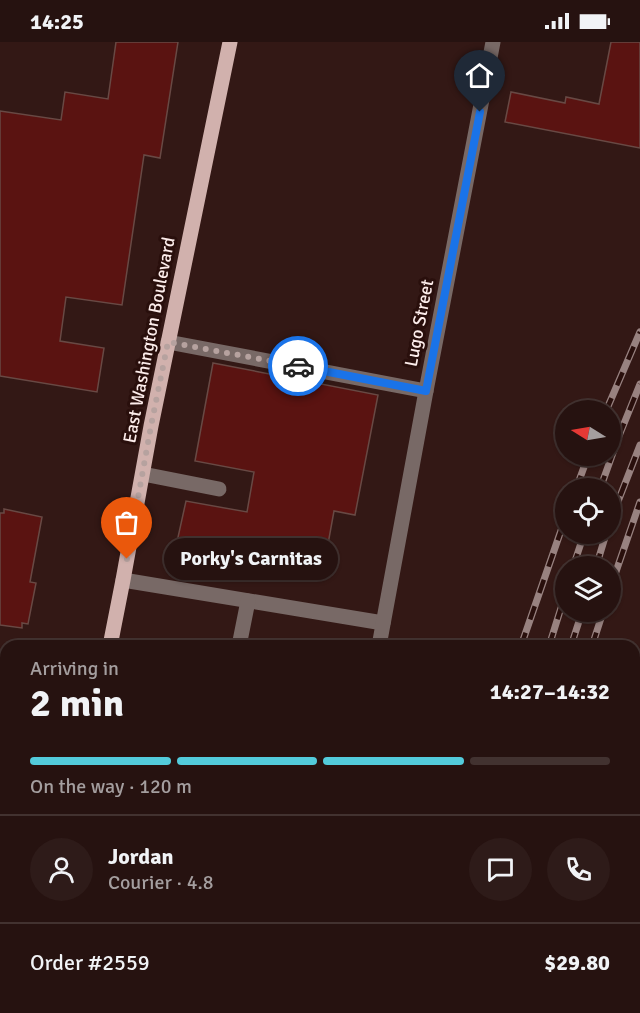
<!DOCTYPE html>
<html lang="en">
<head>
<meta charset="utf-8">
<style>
	:root { --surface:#261210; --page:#2e1b19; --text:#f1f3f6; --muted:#a49e9f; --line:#423230; --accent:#53cbdb }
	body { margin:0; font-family:Signika,sans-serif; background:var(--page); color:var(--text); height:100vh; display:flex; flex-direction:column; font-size:22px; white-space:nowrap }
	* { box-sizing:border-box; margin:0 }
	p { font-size:20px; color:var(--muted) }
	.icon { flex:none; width:33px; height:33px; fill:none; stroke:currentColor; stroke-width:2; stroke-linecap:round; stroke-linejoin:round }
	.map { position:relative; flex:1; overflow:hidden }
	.panel { position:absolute; left:0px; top:598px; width:640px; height:374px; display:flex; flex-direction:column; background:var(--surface); border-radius:18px 18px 0 0; box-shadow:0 2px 4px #0004,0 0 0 2px var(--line) }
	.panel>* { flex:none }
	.needle { width:39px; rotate:281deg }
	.buttons { position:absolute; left:555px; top:358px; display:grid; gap:12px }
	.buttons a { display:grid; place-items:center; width:66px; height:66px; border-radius:50%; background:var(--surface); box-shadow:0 2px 4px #0004,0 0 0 2px var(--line); font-size:30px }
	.pin { position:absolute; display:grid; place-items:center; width:51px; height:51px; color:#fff; margin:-62px -26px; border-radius:50% 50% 50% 0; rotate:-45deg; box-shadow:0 0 6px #0007 }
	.pin .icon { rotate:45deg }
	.courier { position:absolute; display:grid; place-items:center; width:60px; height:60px; margin:-30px; border:4px solid #1a73e8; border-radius:50%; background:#fff; color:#222; box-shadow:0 2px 8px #0007 }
	.bubble { position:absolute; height:42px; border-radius:21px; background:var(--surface); box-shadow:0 2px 4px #0004,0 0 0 2px var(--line); font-size:20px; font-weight:700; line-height:42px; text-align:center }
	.head em { font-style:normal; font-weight:700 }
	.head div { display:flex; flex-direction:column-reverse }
	.head { display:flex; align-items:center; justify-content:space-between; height:102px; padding:0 30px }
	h1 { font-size:39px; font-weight:700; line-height:45px }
	.bar { display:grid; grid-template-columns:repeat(4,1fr); gap:9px 6px; align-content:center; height:72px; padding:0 30px }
	.bar i { height:8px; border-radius:4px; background:var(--line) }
	.bar .active { background:var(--accent) }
	.bar p { grid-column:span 4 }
	.line { display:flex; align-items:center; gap:15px; padding:0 30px; border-top:2px solid var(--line) }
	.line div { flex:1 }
	.round { display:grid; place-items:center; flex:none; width:63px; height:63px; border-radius:32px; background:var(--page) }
	.status { display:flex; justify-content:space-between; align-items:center; height:42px; padding:0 30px; background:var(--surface); direction:ltr }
	.status svg { height:16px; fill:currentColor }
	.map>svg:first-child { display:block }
	.building { fill:#5a1311; stroke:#684944; stroke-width:1.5 }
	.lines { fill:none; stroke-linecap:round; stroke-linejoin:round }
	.minor { stroke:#786966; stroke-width:15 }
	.major { stroke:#d1b1ad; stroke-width:15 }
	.rail-casing { stroke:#988280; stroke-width:7 }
	.rail { stroke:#290f0c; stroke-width:4.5; stroke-dasharray:14; stroke-linecap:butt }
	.done { stroke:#b6a29f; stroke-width:6; stroke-dasharray:0 10.8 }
	.route { stroke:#1a73e8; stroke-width:8 }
	.labels { text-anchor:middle; stroke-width:6; stroke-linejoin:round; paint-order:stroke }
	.street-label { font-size:18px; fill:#fcecea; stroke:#290f0c }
</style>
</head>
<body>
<div class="status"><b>14:25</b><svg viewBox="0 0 49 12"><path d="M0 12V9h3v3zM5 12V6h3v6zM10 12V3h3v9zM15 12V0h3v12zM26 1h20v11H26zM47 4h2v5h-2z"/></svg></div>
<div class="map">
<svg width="640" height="971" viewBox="0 0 640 971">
	<rect width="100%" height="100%" fill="#331815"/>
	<!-- building -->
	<g class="building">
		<polygon points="116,0 178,0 160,116 144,113 122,263 66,255 60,299 104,306 97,350 0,334 0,69 61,78 65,50 108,57"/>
		<polygon points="611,0 640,0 640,106 505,80 511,50 565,61 566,55 599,62"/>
		<polygon points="213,321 378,353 355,473 334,469 322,535 320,534 320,536 296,531 295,534 279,532 259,528 260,524 200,512 200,514 175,509 186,459 247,470 254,430 195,419"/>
		<polygon points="4,467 42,475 30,540 36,541 28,582 22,581 22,586 0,583 0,471 4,471"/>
	</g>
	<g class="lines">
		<!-- minor -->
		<g class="minor">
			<polyline points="168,300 426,349"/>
			<polyline points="143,432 219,447"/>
			<polyline points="123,538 383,581"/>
			<polyline points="239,604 248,559"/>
			<polyline points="379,604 426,349 493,0"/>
			<polyline points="0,737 6,738"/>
			<polyline points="0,866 6,867"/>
		</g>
		<!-- major -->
		<g class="major">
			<polyline points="110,604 123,538 151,384 230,0"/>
			<polyline points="0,646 6,647"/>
			<polyline points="634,744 640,745"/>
			<polyline points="28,971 29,966"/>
		</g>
		<defs>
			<g id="rail">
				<polyline points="606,369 640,290"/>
				<polyline points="576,447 588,414"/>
				<polyline points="600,447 619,394 640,342"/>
				<polyline points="610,480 640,403"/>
				<polyline points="573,525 584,492"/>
				<polyline points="596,525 606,492"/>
				<polyline points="610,547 640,460"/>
				<polyline points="521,604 566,474"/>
				<polyline points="549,604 566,550"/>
				<polyline points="571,604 582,570"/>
				<polyline points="592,604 603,570"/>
				<polyline points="432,971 433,966"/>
				<polyline points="450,971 451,966"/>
				<polyline points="471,971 473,966"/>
				<polyline points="491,971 493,966"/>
			</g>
		</defs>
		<!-- rail casing -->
		<use href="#rail" class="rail-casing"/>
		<!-- rail -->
		<use href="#rail" class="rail"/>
	</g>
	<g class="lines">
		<!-- done -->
		<polyline class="done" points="127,517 151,384 168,300 298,324"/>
		<!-- route -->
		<polyline class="route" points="298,324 426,349 480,70"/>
	</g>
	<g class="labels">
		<!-- street labels -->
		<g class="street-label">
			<text transform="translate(419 281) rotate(-79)" y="6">Lugo Street</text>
			<text transform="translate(149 298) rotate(-79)" y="6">East Washington Boulevard</text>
		</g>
	</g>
</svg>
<div class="buttons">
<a><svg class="needle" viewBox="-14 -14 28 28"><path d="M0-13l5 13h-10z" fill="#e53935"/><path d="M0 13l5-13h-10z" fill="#a49e9f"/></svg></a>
<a><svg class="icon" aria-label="locate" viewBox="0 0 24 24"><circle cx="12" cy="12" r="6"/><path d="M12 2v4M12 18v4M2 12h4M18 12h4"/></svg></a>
<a><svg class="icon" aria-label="layers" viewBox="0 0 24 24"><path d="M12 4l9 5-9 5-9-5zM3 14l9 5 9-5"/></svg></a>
</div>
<div class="pin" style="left:127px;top:517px;background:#ea580c"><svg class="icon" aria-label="bag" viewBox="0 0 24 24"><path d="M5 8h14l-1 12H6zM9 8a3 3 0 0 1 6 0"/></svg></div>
<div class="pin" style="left:480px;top:70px;background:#1f2937"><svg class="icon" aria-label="home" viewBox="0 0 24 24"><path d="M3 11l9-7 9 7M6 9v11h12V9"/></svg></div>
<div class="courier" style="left:298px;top:324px"><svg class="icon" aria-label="car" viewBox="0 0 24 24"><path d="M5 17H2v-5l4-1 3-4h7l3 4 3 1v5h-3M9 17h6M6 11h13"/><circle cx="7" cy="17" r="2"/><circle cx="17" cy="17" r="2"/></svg></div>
<div class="bubble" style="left:164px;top:496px;width:174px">Porky's Carnitas</div>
<section class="panel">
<div class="head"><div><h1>2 min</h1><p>Arriving in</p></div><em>14:27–14:32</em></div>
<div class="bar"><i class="active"></i><i class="active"></i><i class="active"></i><i></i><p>On the way · 120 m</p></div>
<div class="line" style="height:108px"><a class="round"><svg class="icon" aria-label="person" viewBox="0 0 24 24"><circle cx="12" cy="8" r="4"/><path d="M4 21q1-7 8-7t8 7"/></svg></a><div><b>Jordan</b><p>Courier · 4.8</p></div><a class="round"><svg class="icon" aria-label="chat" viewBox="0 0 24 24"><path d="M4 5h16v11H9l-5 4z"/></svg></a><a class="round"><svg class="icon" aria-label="phone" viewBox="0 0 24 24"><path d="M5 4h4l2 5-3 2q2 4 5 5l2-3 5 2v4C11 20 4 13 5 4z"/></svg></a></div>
<div class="line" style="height:78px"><div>Order #2559</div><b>$29.80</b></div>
</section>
</div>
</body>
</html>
